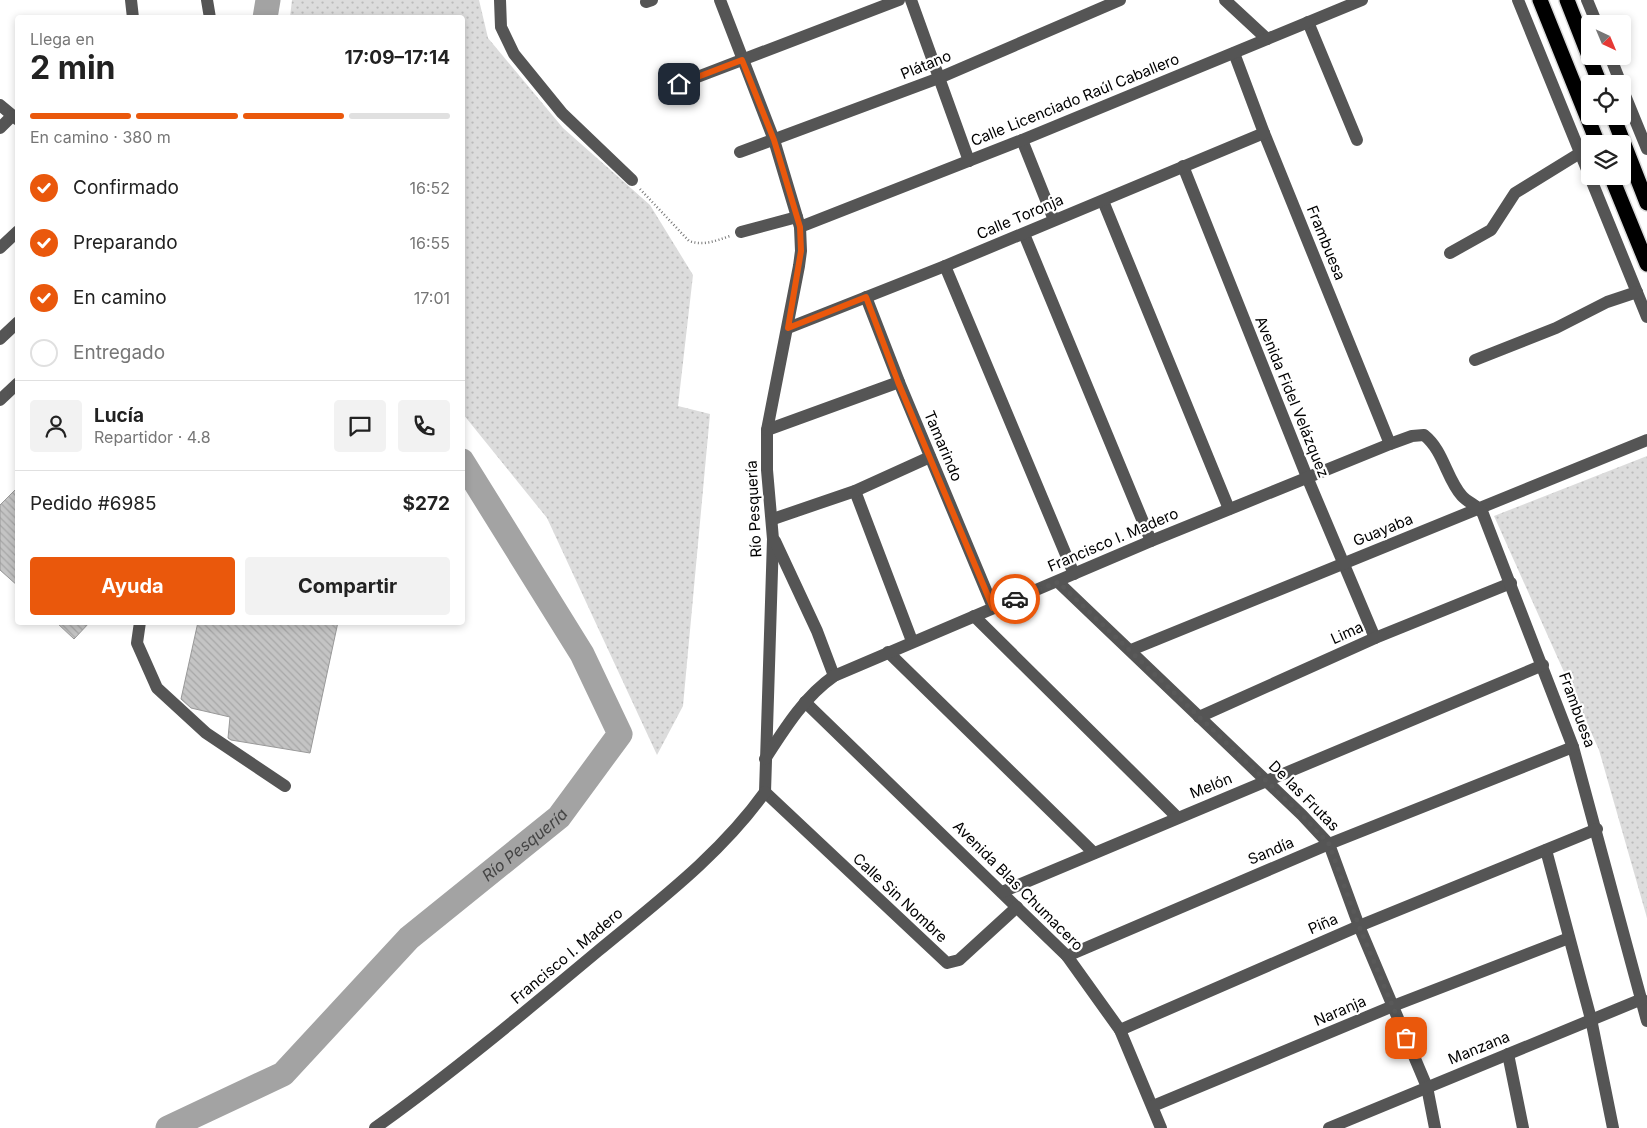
<!DOCTYPE html>
<html lang="es">
<head>
<meta charset="utf-8">
<style>
	:root { --surface:#fff; --page:#f2f2f2; --text:#222; --muted:#767676; --line:#e0e0e0; --accent:#ea580c }
	body { margin:0; font-family:Inter,sans-serif; background:var(--page); color:var(--text); height:100vh; display:flex; flex-direction:column; font-size:19px; white-space:nowrap }
	* { box-sizing:border-box; margin:0 }
	p { font-size:16px; color:var(--muted) }
	.icon { flex:none; width:28px; height:28px; fill:none; stroke:currentColor; stroke-width:2; stroke-linecap:round; stroke-linejoin:round }
	.map { position:relative; flex:1; overflow:hidden }
	.side { position:absolute; left:15px; top:15px; width:450px; height:610px; display:flex; flex-direction:column; background:var(--surface); border-radius:5px; box-shadow:0 2px 8px #0003 }
	.side>* { flex:none }
	.needle { width:32px; rotate:136deg }
	.buttons { position:absolute; left:1581px; top:15px; display:grid; gap:10px }
	.buttons a { display:grid; place-items:center; width:50px; height:50px; border-radius:5px; background:var(--surface); box-shadow:0 2px 8px #0003; font-size:25px }
	.pin { position:absolute; display:grid; place-items:center; width:42px; height:42px; color:#fff; margin:-21px; border-radius:10px; box-shadow:0 2px 8px #0006 }
	.courier { position:absolute; display:grid; place-items:center; width:50px; height:50px; margin:-25px; border:4px solid #ea580c; border-radius:50%; background:#fff; color:#222; box-shadow:0 1px 6px #0007 }
	.headline em { font-style:normal; font-weight:700 }
	.headline div { display:flex; flex-direction:column-reverse }
	.headline { display:flex; align-items:center; justify-content:space-between; height:85px; padding:0 15px }
	h1 { font-size:32px; font-weight:700; line-height:38px }
	.bar { display:grid; grid-template-columns:repeat(4,1fr); gap:8px 5px; align-content:center; height:60px; padding:0 15px }
	.bar i { height:6px; border-radius:4px; background:var(--line) }
	.bar .selected { background:var(--accent) }
	.bar p { grid-column:span 4 }
	.line { display:flex; align-items:center; gap:12px; padding:0 15px; border-top:1px solid var(--line) }
	.line div { flex:1 }
	.round { display:grid; place-items:center; flex:none; width:52px; height:52px; border-radius:5px; background:var(--page) }
	ol { padding:0 15px; list-style:none }
	li { display:flex; align-items:center; gap:15px; height:55px }
	li p { margin-inline-start:auto }
	li .icon { padding:5px; border-radius:50%; background:var(--accent); color:#fff; stroke-width:4 }
	li:last-child { color:var(--muted) }
	li i { width:28px; height:28px; border:2px solid var(--line); border-radius:50% }
	.button { display:flex; gap:10px; margin-top:auto; padding:10px 15px }
	.button a { flex:1; height:58px; border-radius:5px; background:var(--accent); color:#fff; font-size:20px; font-weight:700; line-height:58px; text-align:center }
	.button a+a { background:var(--page); color:var(--text) }
	.map>svg:first-child { display:block }
	.grass { fill:url(#grass-dots) }
	.lines { fill:none; stroke-linecap:round; stroke-linejoin:round }
	.river { stroke:#a3a3a3; stroke-width:25 }
	.building { fill:url(#building-back-hatch); stroke:#999 }
	.highway-casing { stroke:#dbdbdb; stroke-width:18 }
	.path { stroke:#777; stroke-width:2.5; stroke-dasharray:1 2.5; stroke-linecap:butt }
	.minor { stroke:#555; stroke-width:12 }
	.highway { stroke:#000; stroke-width:15 }
	.done { stroke:#595959; stroke-width:5; stroke-dasharray:0 9 }
	.route { stroke:#ea580c; stroke-width:6 }
	.labels { text-anchor:middle; stroke-width:4.5; stroke-linejoin:round; paint-order:stroke }
	.street-label { font-size:15px; fill:#000; stroke:#fff }
	.water-label { font-size:16px; font-style:italic; fill:#444; stroke:#fff }
</style>
</head>
<body>
<div class="map">
<svg width="1647" height="1128" viewBox="0 0 1647 1128">
	<defs>
		<pattern id="grass-dots" width="8" height="8" patternUnits="userSpaceOnUse" patternTransform="scale(1.25)"><rect width="8" height="8" fill="#dcdcdc"/><path d="M2 2h.1M6 6h.1" fill="none" stroke="#bbb" stroke-width="1.8" stroke-linecap="round"/></pattern>
		<pattern id="building-back-hatch" width="6" height="6" patternUnits="userSpaceOnUse" patternTransform="scale(1.25)"><rect width="6" height="6" fill="#c4c4c4"/><path d="M-1 5l2 2M0 0l6 6M5-1l2 2" fill="none" stroke="#a7a7a7"/></pattern>
	</defs>
	<rect width="100%" height="100%" fill="#fff"/>
	<!-- grass -->
	<g class="grass">
		<polygon points="292,0 479,0 488,38 563,128 650,205 693,275 678,406 710,414 683,706 657,755 547,518 463,414 462,18 290,17"/>
		<polygon points="1647,456 1647,918 1599,750 1494,516"/>
	</g>
	<g class="lines">
		<!-- river -->
		<g class="river">
			<polyline points="265,18 268,0"/>
			<path id="s1" d="M168 1128 283 1074 409 938 559 817 620 734 582 654 462 461"/>
		</g>
	</g>
	<!-- building -->
	<g class="building">
		<polygon points="18,487 18,586 0,570 0,505"/>
		<polygon points="56,622 90,622 74,639"/>
		<polygon points="198,622 338,622 310,753 231,740 228,738 230,717 191,708 181,699"/>
	</g>
	<g class="lines">
		<defs>
			<g id="highway">
				<polyline points="1540,0 1598,144"/>
				<polyline points="1567,0 1600,84"/>
				<polyline points="1613,116 1647,203"/>
				<polyline points="1611,176 1647,264"/>
			</g>
		</defs>
		<!-- highway casing -->
		<use href="#highway" class="highway-casing"/>
		<!-- path -->
		<path class="path" d="M640 189 689 241C704 246 715 241 730 236"/>
		<!-- minor -->
		<g class="minor">
			<polyline points="131,0 133,18"/>
			<polyline points="207,0 210,18"/>
			<polyline points="500,0 501,27 514,54 562,113 632,180"/>
			<polyline points="720,0 774,140 800,227 801,251 799,266 767,430 767,470 773,539 765,792"/>
			<polyline points="911,0 969,161"/>
			<polyline points="1225,0 1267,39"/>
			<polyline points="1518,0 1647,317"/>
			<polyline points="1587,0 1597,24"/>
			<polyline points="646,2 652,0"/>
			<polyline points="1308,22 1357,140"/>
			<polyline points="1234,53 1264,133 1390,444"/>
			<polyline points="1610,56 1621,84"/>
			<polyline points="679,84 899,0"/>
			<polyline points="1622,88 1647,149"/>
			<polyline points="0,105 18,120"/>
			<polyline points="0,128 12,116"/>
			<polyline points="1022,140 1054,220"/>
			<polyline points="740,152 939,78 1120,0"/>
			<polyline points="1183,166 1307,477 1375,638"/>
			<polyline points="1103,201 1229,509"/>
			<polyline points="800,227 1022,140 1362,0"/>
			<polyline points="741,232 797,217"/>
			<polyline points="1024,234 1151,541"/>
			<polyline points="0,248 18,231"/>
			<polyline points="1450,253 1491,230 1515,193 1580,153"/>
			<polyline points="945,266 1074,574"/>
			<polyline points="866,297 899,382 993,607"/>
			<polyline points="788,328 945,266 1264,133"/>
			<polyline points="0,339 18,322"/>
			<polyline points="1475,360 1556,328 1607,302 1637,292"/>
			<polyline points="0,400 18,383"/>
			<polyline points="767,430 899,382"/>
			<polyline points="855,491 912,641"/>
			<polyline points="773,519 855,491 930,457"/>
			<polyline points="775,541 817,631 834,676"/>
			<polyline points="1058,582 1302,815 1329,844 1359,926 1427,1087 1435,1128"/>
			<polyline points="974,616 1177,817"/>
			<polyline points="140,622 137,643 157,688 206,733 285,786"/>
			<polyline points="1131,650 1647,440"/>
			<polyline points="888,652 1094,853"/>
			<polyline points="805,702 1067,956 1120,1030 1161,1128"/>
			<polyline points="1199,717 1375,638 1511,583"/>
			<path d="M765 759C785 728 804 697 834 676L1151 541 1390 444 1412 436 1424 435C1444 451 1446 478 1462 496 1468 503 1478 505 1483 514L1573 747 1647 1021"/>
			<polyline points="765,792 947,963 959,960 1017,907"/>
			<polyline points="1546,850 1591,1019 1613,1128"/>
			<polyline points="1002,892 1543,665"/>
			<polyline points="1067,956 1329,844 1573,747"/>
			<polyline points="1120,1030 1359,926 1597,829"/>
			<polyline points="1508,1054 1523,1128"/>
			<polyline points="1153,1106 1393,1006 1569,938"/>
			<path d="M375 1128C452 1073 525 1012 598 951 657 902 720 855 765 792"/>
			<polyline points="1329,1128 1642,999"/>
		</g>
		<!-- highway -->
		<use href="#highway" class="highway"/>
	</g>
	<g class="lines">
		<!-- done -->
		<polyline class="done" points="1015,599 1058,582 1302,815 1329,844 1359,926 1406,1038"/>
		<!-- route -->
		<polyline class="route" points="679,84 742,60 774,140 800,227 801,251 788,328 866,297 898,382 993,608 1015,599"/>
	</g>
	<g class="labels">
		<!-- street labels -->
		<g class="street-label">
			<text transform="translate(926 65) rotate(-22)" y="5">Plátano</text>
			<text transform="translate(1075 100) rotate(-22)" y="5">Calle Licenciado Raúl Caballero</text>
			<text transform="translate(1020 217) rotate(-23)" y="5">Calle Toronja</text>
			<text transform="translate(1326 243) rotate(68)" y="5">Frambuesa</text>
			<text transform="translate(1292 397) rotate(68)" y="5">Avenida Fidel Velázquez</text>
			<text transform="translate(943 446) rotate(67)" y="5">Tamarindo</text>
			<text transform="translate(754 509) rotate(-93)" y="5">Río Pesquería</text>
			<text transform="translate(1383 530) rotate(-22)" y="5">Guayaba</text>
			<text transform="translate(1113 540) rotate(-23)" y="5">Francisco I. Madero</text>
			<text transform="translate(1347 633) rotate(-24)" y="5">Lima</text>
			<text transform="translate(1577 710) rotate(70)" y="5">Frambuesa</text>
			<text transform="translate(1211 786) rotate(-22)" y="5">Melón</text>
			<text transform="translate(1304 796) rotate(45)" y="5">De las Frutas</text>
			<text transform="translate(1271 851) rotate(-23)" y="5">Sandía</text>
			<text transform="translate(1018 886) rotate(45)" y="5">Avenida Blas Chumacero</text>
			<text transform="translate(900 898) rotate(43)" y="5">Calle Sin Nombre</text>
			<text transform="translate(1323 924) rotate(-23)" y="5">Piña</text>
			<text transform="translate(567 956) rotate(-40)" y="5">Francisco I. Madero</text>
			<text transform="translate(1340 1011) rotate(-23)" y="5">Naranja</text>
			<text transform="translate(1479 1048) rotate(-22)" y="5">Manzana</text>
		</g>
		<!-- water labels -->
		<g class="water-label">
			<text dy="6" stroke="none"><textPath href="#s1" startOffset="461">Río Pesquería</textPath></text>
		</g>
	</g>
</svg>
<div class="buttons">
<a><svg class="needle" viewBox="-14 -14 28 28"><path d="M0-13l5 13h-10z" fill="#e53935"/><path d="M0 13l5-13h-10z" fill="#767676"/></svg></a>
<a><svg class="icon" aria-label="locate" viewBox="0 0 24 24"><circle cx="12" cy="12" r="6"/><path d="M12 2v4M12 18v4M2 12h4M18 12h4"/></svg></a>
<a><svg class="icon" aria-label="layers" viewBox="0 0 24 24"><path d="M12 4l9 5-9 5-9-5zM3 14l9 5 9-5"/></svg></a>
</div>
<div class="pin" style="left:1406px;top:1038px;background:#ea580c"><svg class="icon" aria-label="bag" viewBox="0 0 24 24"><path d="M5 8h14l-1 12H6zM9 8a3 3 0 0 1 6 0"/></svg></div>
<div class="pin" style="left:679px;top:84px;background:#1f2937"><svg class="icon" aria-label="home" viewBox="0 0 24 24"><path d="M3 11l9-7 9 7M6 9v11h12V9"/></svg></div>
<div class="courier" style="left:1015px;top:599px"><svg class="icon" aria-label="car" viewBox="0 0 24 24"><path d="M5 17H2v-5l4-1 3-4h7l3 4 3 1v5h-3M9 17h6M6 11h13"/><circle cx="7" cy="17" r="2"/><circle cx="17" cy="17" r="2"/></svg></div>
<section class="side">
<div class="headline"><div><h1>2 min</h1><p>Llega en</p></div><em>17:09–17:14</em></div>
<div class="bar"><i class="selected"></i><i class="selected"></i><i class="selected"></i><i></i><p>En camino · 380 m</p></div>
<ol>
<li><svg class="icon" aria-label="check" viewBox="0 0 24 24"><path d="M5 12l5 5 9-10"/></svg>Confirmado<p>16:52</p></li>
<li><svg class="icon" aria-label="check" viewBox="0 0 24 24"><path d="M5 12l5 5 9-10"/></svg>Preparando<p>16:55</p></li>
<li><svg class="icon" aria-label="check" viewBox="0 0 24 24"><path d="M5 12l5 5 9-10"/></svg>En camino<p>17:01</p></li>
<li><i></i>Entregado</li>
</ol>
<div class="line" style="height:90px"><a class="round"><svg class="icon" aria-label="person" viewBox="0 0 24 24"><circle cx="12" cy="8" r="4"/><path d="M4 21q1-7 8-7t8 7"/></svg></a><div><b>Lucía</b><p>Repartidor · 4.8</p></div><a class="round"><svg class="icon" aria-label="chat" viewBox="0 0 24 24"><path d="M4 5h16v11H9l-5 4z"/></svg></a><a class="round"><svg class="icon" aria-label="phone" viewBox="0 0 24 24"><path d="M5 4h4l2 5-3 2q2 4 5 5l2-3 5 2v4C11 20 4 13 5 4z"/></svg></a></div>
<div class="line" style="height:65px"><div>Pedido #6985</div><b>$272</b></div>
<div class="button"><a>Ayuda</a><a>Compartir</a></div>
</section>
</div>
</body>
</html>
